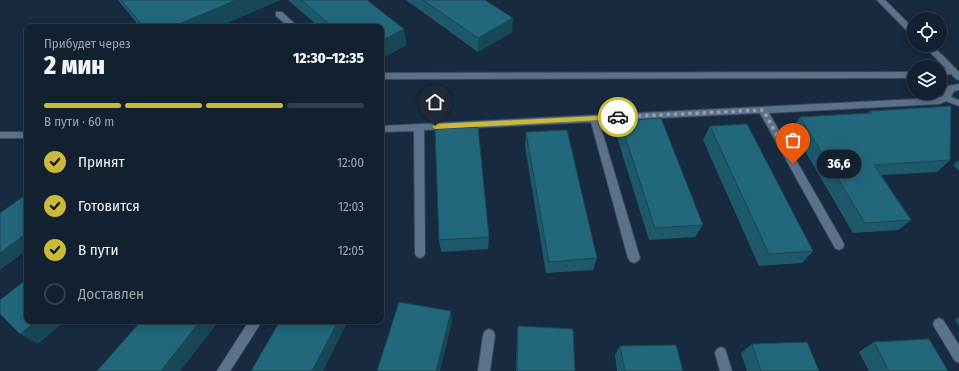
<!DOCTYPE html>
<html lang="ru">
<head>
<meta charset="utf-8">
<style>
	:root { --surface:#122030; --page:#1f2d3c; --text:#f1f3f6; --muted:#9ca3ab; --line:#313e4c; --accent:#cbb939 }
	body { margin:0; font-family:"Fira Sans Condensed",sans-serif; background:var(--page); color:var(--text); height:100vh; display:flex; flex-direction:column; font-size:15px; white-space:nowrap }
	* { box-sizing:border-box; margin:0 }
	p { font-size:13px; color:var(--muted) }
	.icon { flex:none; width:22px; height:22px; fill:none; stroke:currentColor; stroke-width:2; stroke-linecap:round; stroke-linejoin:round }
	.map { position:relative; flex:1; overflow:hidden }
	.drawer { position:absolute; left:24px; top:24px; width:360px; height:300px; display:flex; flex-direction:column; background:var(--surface); border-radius:8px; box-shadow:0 2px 10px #0003,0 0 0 1px var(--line) }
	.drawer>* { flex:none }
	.controls { position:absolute; left:907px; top:12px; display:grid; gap:8px }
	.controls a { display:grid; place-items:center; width:40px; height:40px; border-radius:50%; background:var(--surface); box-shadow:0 2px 10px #0003,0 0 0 1px var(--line); font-size:20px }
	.pin { position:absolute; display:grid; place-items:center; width:34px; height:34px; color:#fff; margin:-41px -17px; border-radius:50% 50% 50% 0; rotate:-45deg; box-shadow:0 0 4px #0007 }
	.pin .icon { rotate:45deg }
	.courier { position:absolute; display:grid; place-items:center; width:40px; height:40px; margin:-20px; border:3px solid #cbb939; border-radius:50%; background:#fff; color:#222; box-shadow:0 1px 5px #0007 }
	.bubble { position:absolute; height:28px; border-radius:14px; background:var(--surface); box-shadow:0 2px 10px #0003,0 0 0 1px var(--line); font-size:13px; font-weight:800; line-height:28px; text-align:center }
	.head em { font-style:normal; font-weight:800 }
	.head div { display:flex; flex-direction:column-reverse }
	.head { display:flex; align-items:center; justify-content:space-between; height:68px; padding:0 20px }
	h1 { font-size:26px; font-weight:800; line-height:30px }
	.bar { display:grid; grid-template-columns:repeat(4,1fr); gap:6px 4px; align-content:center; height:48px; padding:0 20px }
	.bar i { height:5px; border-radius:3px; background:var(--line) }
	.bar .current { background:var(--accent) }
	.bar p { grid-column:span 4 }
	ol { padding:0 20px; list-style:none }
	li { display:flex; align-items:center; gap:12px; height:44px }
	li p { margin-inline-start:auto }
	li .icon { padding:4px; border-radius:50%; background:var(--accent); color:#111; stroke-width:4 }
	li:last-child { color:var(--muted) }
	li i { width:22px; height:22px; border:2px solid var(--line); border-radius:50% }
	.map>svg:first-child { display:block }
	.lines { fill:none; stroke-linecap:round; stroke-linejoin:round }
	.lane-casing { stroke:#394759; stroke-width:2 }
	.street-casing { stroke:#394759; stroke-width:2 }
	.lane { fill:#5c718a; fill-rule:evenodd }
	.street { fill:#5c718a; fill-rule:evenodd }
	.wall { fill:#1d596b }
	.shaded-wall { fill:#184857 }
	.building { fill:#22677c; stroke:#184857 }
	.route { fill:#cbb939 }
	.done { stroke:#919eb0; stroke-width:4; stroke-dasharray:0 7.2 }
</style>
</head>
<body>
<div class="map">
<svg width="959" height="371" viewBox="0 0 959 371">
	<rect width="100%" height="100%" fill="#182a40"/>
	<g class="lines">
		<defs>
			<g id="lane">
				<polygon points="276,12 282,12 298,27 289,27 276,16"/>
				<polygon points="953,68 957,71 956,73 940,76 940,70"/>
				<polygon points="914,72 914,78 381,79 381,73"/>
				<polygon points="959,84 959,90 954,91 951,97 959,100 959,106 946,101 939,104 769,113 843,242 844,245 843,248 839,250 835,248 760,113 599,121 640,258 638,261 634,263 630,261 628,258 591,122 424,130 425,253 424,256 420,258 416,256 415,253 414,131 381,132 381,126 938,98 943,96 948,86"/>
				<rect x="0" y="132" width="27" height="6"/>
				<polygon points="939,318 943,320 959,345 959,363 955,361 935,328 933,324 935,320"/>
				<polygon points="249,321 262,321 230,371 217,371"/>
				<polygon points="489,329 493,331 495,335 490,371 478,371 483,335 485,331"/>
				<polygon points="721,347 725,349 732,371 720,371 715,353 717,349"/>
			</g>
			<g id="street">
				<polygon points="877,0 885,0 914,29 914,35 911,35"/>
				<polygon points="923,45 932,45 959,72 959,80 956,79"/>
			</g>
		</defs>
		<!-- lane casing -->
		<use href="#lane" class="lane-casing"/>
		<!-- street casing -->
		<use href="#street" class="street-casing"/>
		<!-- lane -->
		<use href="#lane" class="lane"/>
		<!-- street -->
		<use href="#street" class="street"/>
	</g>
	<!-- wall -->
	<g class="wall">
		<polygon points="118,0 280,0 218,27 140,27"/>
		<polygon points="288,0 367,0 407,45 381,27 319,27"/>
		<polygon points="406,0 485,0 512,32 478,52"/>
		<polygon points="870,111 950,160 937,172 881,175 911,220 898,230 853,233 792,129 800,117 868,113"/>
		<polygon points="620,121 703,225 695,237 649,240 616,134"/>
		<polygon points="710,126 813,251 802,263 759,266 703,140"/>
		<polygon points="526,132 597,258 593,270 546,273 525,146"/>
		<polygon points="959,160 959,171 953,165"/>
		<polygon points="489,237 488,249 441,252 439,240"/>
		<polygon points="959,317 959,326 955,320"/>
		<polygon points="518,326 575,371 516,371 517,333"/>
		<polygon points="874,342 948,371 869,371 859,352"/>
		<polygon points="752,344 819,371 747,371 741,353"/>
		<polygon points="620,346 683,371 617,371 615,355"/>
	</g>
	<!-- shaded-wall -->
	<g class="shaded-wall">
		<polygon points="236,0 280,0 218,27 172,27"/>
		<polygon points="513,18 512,32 478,52 478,38"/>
		<polygon points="404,29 407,45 381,59 381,41"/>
		<polygon points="27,233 27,250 0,270 0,253"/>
		<polygon points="451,311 452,322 440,371 436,371"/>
		<polygon points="37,321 65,321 38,344 20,334"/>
		<polygon points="200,321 219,321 180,371 161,371"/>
		<polygon points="338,321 348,321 323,371 312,371"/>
	</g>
	<!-- building -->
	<g class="building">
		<polygon points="121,0 236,0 172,27 144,27"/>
		<polygon points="301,0 367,0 404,29 381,41 381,27 333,27"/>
		<polygon points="423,0 485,0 513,18 478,38"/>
		<polygon points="951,106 950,160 874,165 911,220 865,223 800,117 872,113 870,111"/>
		<polygon points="661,118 703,225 655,228 620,121"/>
		<polygon points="747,124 813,251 769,254 710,126"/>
		<polygon points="478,127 489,237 439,240 435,129"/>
		<polygon points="567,130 597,258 549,262 526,132"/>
		<polygon points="27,194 27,233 0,253 0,213"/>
		<polygon points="27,279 27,321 37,321 20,334 0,314 0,300"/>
		<polygon points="399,302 451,311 436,371 377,371"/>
		<polygon points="141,321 200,321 161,371 97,371"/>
		<polygon points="280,321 338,321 312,371 251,371"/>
		<polygon points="518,326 573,329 575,371 517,371"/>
		<polygon points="929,339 948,371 889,371 874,342"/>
		<polygon points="807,342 819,371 761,371 752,344"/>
		<polygon points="676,345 683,371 625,371 620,346"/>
	</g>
	<!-- route -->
	<polygon class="route" points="618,115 621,117 618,119 435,129 432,126 435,124"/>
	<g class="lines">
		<!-- done -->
		<polyline class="done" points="618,117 763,110 793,164"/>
	</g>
</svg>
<div class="controls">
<a><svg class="icon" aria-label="locate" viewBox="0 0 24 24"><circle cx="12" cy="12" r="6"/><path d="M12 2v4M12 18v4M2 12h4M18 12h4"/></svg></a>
<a><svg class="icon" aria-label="layers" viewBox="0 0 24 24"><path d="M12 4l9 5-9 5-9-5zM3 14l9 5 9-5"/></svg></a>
</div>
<div class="pin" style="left:793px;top:164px;background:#ea580c"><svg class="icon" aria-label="bag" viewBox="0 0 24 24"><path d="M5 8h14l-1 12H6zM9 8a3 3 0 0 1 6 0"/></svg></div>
<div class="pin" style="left:435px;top:126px;background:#1f2937"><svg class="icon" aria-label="home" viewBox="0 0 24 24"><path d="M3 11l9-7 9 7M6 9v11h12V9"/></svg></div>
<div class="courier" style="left:618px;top:117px"><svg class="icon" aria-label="car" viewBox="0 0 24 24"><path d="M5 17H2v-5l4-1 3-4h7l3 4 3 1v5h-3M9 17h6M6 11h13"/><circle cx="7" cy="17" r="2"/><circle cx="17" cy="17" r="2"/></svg></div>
<div class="bubble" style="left:817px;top:150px;width:44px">36,6</div>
<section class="drawer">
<div class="head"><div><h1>2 мин</h1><p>Прибудет через</p></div><em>12:30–12:35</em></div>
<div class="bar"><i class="current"></i><i class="current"></i><i class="current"></i><i></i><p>В пути · 60 m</p></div>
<ol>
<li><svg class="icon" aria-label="check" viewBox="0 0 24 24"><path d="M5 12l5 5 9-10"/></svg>Принят<p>12:00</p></li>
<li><svg class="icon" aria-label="check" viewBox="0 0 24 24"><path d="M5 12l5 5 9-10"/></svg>Готовится<p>12:03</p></li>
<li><svg class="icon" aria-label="check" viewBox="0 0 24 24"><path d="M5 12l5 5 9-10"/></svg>В пути<p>12:05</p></li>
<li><i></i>Доставлен</li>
</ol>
</section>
</div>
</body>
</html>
